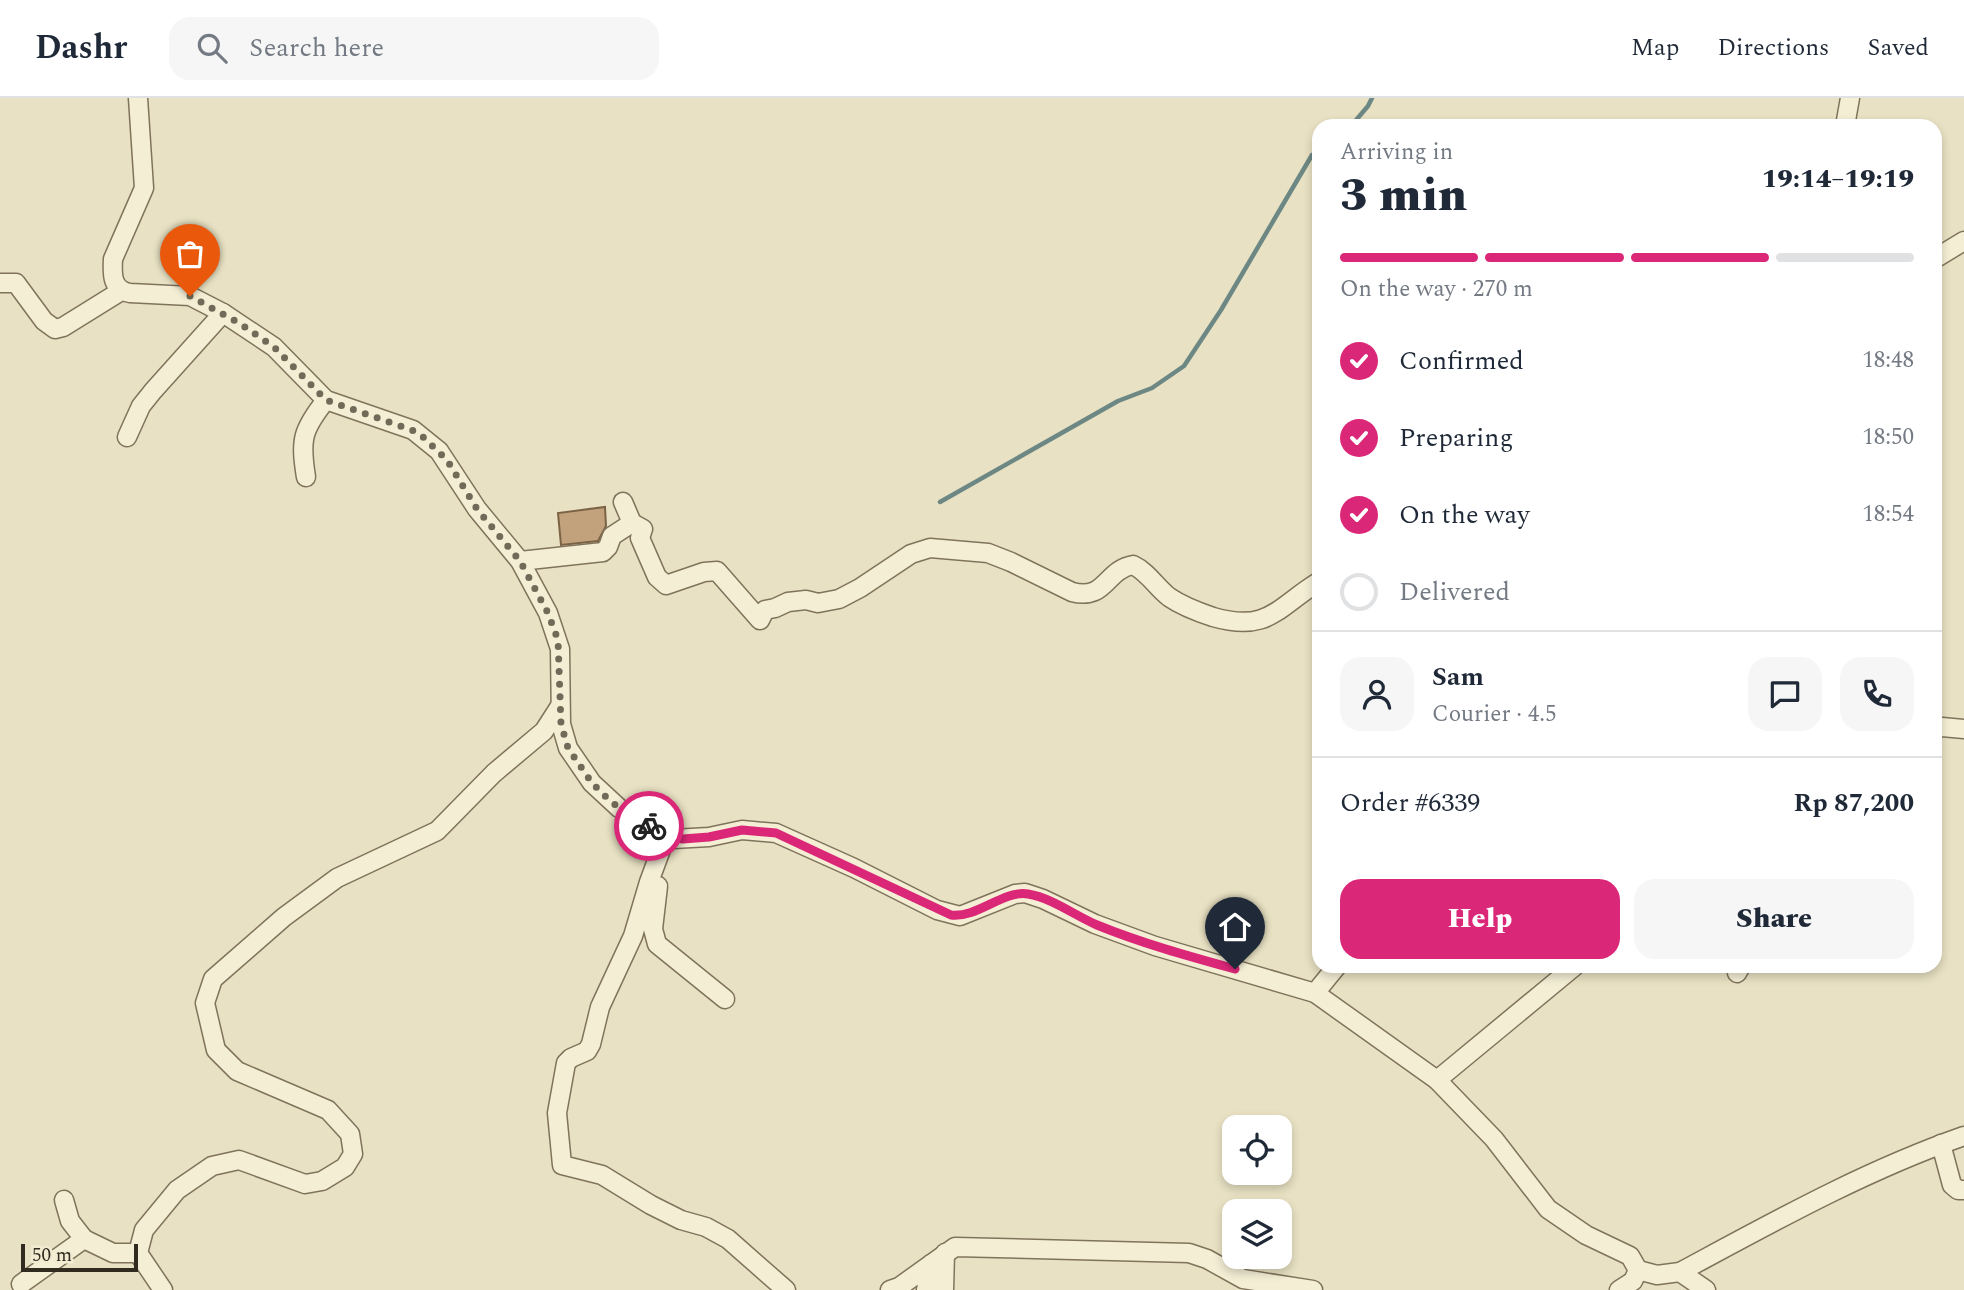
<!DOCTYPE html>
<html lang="en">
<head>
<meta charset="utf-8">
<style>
	:root { --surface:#fff; --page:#f6f6f7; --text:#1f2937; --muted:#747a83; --line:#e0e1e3; --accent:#db2777 }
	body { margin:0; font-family:Spectral,serif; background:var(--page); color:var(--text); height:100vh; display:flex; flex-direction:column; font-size:26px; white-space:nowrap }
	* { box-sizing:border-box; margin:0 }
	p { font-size:23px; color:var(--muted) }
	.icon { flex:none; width:38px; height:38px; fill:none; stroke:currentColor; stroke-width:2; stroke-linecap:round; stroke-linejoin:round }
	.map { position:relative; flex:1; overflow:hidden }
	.side { position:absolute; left:1312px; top:21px; width:630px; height:854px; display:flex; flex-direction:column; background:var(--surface); border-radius:21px; box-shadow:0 4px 10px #0003 }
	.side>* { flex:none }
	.tools { position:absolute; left:1222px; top:1017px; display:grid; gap:14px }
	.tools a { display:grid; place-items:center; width:70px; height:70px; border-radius:14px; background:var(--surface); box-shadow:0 4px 10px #0003; font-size:35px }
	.scale { position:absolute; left:21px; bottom:18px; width:117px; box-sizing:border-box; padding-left:7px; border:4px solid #312a1e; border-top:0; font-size:19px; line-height:24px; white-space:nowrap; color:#312a1e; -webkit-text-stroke:5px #f0ebd1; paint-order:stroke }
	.pin { position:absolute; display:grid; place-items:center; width:60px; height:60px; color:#fff; margin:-72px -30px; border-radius:50% 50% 50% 0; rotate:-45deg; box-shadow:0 0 7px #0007 }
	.pin .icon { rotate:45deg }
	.courier { position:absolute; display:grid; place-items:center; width:70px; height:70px; margin:-35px; border:5px solid #db2777; border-radius:50%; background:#fff; color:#222; box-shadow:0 2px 9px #0007 }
	.overview em { font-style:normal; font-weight:800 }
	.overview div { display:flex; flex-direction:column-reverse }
	.overview { display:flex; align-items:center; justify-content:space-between; height:119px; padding:0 28px }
	h1 { font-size:46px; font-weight:800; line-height:52px }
	.bar { display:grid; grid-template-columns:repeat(4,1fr); gap:10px 7px; align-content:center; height:84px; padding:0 28px }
	.bar i { height:9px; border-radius:5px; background:var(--line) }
	.bar .active { background:var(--accent) }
	.bar p { grid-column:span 4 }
	.line { display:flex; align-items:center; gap:18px; padding:0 28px; border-top:2px solid var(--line) }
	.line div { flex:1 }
	.round { display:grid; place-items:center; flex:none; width:74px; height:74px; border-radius:21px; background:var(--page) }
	ol { padding:0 28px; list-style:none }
	li { display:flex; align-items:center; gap:21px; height:77px }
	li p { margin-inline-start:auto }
	li .icon { padding:7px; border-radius:50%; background:var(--accent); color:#fff; stroke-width:4 }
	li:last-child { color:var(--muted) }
	li i { width:38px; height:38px; border:4px solid var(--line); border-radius:50% }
	.cta { display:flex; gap:14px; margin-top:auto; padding:14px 28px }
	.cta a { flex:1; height:80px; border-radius:21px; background:var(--accent); color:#fff; font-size:28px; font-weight:800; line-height:80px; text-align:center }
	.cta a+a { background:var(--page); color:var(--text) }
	header { display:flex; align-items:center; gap:42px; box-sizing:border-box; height:98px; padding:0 35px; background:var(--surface); border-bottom:2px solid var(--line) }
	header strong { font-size:33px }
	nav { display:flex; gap:38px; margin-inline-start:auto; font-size:24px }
	.search { width:490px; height:63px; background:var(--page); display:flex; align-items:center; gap:18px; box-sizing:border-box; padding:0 24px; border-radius:21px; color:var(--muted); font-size:26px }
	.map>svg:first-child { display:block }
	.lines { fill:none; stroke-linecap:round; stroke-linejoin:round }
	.stream { stroke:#6d8884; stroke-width:4.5 }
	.building { fill:#c1a27d; stroke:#7c6245; stroke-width:2 }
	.minor-casing { stroke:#80735c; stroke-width:21 }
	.minor { stroke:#f4eed5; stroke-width:18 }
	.done { stroke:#716a58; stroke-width:7; stroke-dasharray:0 12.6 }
	.route { stroke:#db2777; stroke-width:9 }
</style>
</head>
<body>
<header>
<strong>Dashr</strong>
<div class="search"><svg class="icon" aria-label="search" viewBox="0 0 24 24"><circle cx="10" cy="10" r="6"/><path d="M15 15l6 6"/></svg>Search here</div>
<nav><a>Map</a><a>Directions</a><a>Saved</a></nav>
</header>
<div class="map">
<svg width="1964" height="1192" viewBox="0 0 1964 1192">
	<rect width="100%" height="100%" fill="#e8e1c3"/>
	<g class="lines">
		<!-- stream -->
		<g class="stream">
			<polyline points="1351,28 1368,8 1372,0"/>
			<polyline points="940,404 1118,303 1152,290 1184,268 1221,212 1312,57 1320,53"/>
		</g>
	</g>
	<!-- building -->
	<polygon class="building" points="605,409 606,428 598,443 561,447 558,415"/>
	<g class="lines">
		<defs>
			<g id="minor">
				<path d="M138 0 144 90 113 161C112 177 112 192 130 195L190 198 223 215 274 249 326 302 413 332 439 353 477 411 520 463 548 515 560 551 561 626 568 650 592 685 619 710 673 741 709 739 742 732 776 735 854 770 937 812 960 818 1015 796 1025 795 1043 801 1095 826 1155 848 1315 895 1437 982 1494 1041 1548 1111 1586 1137 1630 1158 1638 1172 1633 1183 1619 1192"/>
				<polyline points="1845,28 1850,0"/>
				<polyline points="1936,160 1964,143"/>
				<polyline points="0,185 16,185 44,223 55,231 63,229 121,193"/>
				<polyline points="127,339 141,308 153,293 223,215"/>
				<path d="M306 379C300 342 302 332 326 302"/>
				<polyline points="623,404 632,425"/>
				<path d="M520 463 603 454 608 449 612 438 632 425 643 431 640 440 657 479 666 487 704 474 717 473 760 522 765 512 775 510 788 504 806 502 818 505 839 501 860 490 911 456 930 450 988 455 1011 464 1072 494C1106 503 1105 472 1133 467 1148 474 1156 489 1169 499 1182 508 1198 514 1213 519 1269 535 1277 509 1320 483"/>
				<polyline points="1936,631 1942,629 1964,631"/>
				<polyline points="666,738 649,784 633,838 600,909 591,946 587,953 571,960 566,965 557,1015 562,1067 602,1077 651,1107 681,1122 706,1129 728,1141 786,1192"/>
				<polyline points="658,788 653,831 657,846 725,901"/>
				<polyline points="1737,875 1741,868"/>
				<polyline points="1315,895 1337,868"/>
				<polyline points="1437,982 1575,868"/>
				<polyline points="1941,1046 1952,1087 1958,1092 1964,1092"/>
				<polyline points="64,1102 70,1123 84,1141"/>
				<path d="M1638 1172 1657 1177 1680 1174C1773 1124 1864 1073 1964 1038"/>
				<polyline points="1680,1174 1706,1192"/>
				<polyline points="21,1186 84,1141 113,1155 138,1155"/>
				<polyline points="163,1192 138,1155 144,1132 177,1092 212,1068 239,1062 305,1086 322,1083 345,1069 353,1056 350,1036 328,1012 237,973 216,952 205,905 213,881 284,819 337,780 437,733 494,675 544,633 560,608"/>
				<polyline points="890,1192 899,1189 955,1149 1189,1155 1207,1161 1243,1181 1313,1192"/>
				<polyline points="926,1192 931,1166"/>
				<polyline points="944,1192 945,1155"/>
			</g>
		</defs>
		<!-- minor casing -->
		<use href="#minor" class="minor-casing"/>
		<!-- minor -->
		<use href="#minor" class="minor"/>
	</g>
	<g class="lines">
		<!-- done -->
		<polyline class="done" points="190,198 239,225 274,249 326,302 412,332 423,339 447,362 477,411 520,463 548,515 558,542 561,626 568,650 592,685 604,697 619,710 649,728"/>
		<!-- route -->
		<path class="route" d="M649 728 666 738 683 741 709 739 742 732 776 735 951 817C978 820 1003 792 1028 796 1052 800 1074 817 1097 827 1141 845 1188 858 1235 871"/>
	</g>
</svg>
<div class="tools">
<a><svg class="icon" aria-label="locate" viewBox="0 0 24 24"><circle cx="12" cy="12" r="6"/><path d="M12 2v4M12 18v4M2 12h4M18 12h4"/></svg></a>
<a><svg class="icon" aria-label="layers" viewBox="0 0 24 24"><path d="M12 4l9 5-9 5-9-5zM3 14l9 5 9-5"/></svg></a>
</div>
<div class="scale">50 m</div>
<div class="pin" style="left:190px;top:198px;background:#ea580c"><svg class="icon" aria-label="bag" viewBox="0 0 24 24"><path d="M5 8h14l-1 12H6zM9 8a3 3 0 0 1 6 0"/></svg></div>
<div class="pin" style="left:1235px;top:871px;background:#1f2937"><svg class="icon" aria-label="home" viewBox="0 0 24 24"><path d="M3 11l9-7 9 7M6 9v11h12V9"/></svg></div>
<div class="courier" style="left:649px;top:728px"><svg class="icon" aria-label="bike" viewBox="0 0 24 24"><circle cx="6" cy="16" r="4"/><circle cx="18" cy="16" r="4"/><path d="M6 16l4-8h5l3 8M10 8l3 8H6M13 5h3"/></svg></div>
<section class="side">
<div class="overview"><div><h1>3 min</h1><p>Arriving in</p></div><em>19:14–19:19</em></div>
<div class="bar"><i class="active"></i><i class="active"></i><i class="active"></i><i></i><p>On the way · 270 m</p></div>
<ol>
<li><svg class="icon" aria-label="check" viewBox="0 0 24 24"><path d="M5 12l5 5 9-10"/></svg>Confirmed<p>18:48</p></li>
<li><svg class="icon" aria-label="check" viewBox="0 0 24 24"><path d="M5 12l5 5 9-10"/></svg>Preparing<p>18:50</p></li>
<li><svg class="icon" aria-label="check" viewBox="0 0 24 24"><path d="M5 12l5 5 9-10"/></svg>On the way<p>18:54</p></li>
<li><i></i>Delivered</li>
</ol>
<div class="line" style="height:126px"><a class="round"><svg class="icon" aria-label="person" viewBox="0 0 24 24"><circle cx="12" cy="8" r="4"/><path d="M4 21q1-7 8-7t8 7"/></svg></a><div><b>Sam</b><p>Courier · 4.5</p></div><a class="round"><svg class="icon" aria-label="chat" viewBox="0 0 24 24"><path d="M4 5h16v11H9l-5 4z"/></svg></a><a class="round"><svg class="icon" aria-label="phone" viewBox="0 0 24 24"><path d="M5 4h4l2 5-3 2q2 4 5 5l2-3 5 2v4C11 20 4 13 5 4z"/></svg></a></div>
<div class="line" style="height:91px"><div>Order #6339</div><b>Rp 87,200</b></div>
<div class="cta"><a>Help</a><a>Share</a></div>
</section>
</div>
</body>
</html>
